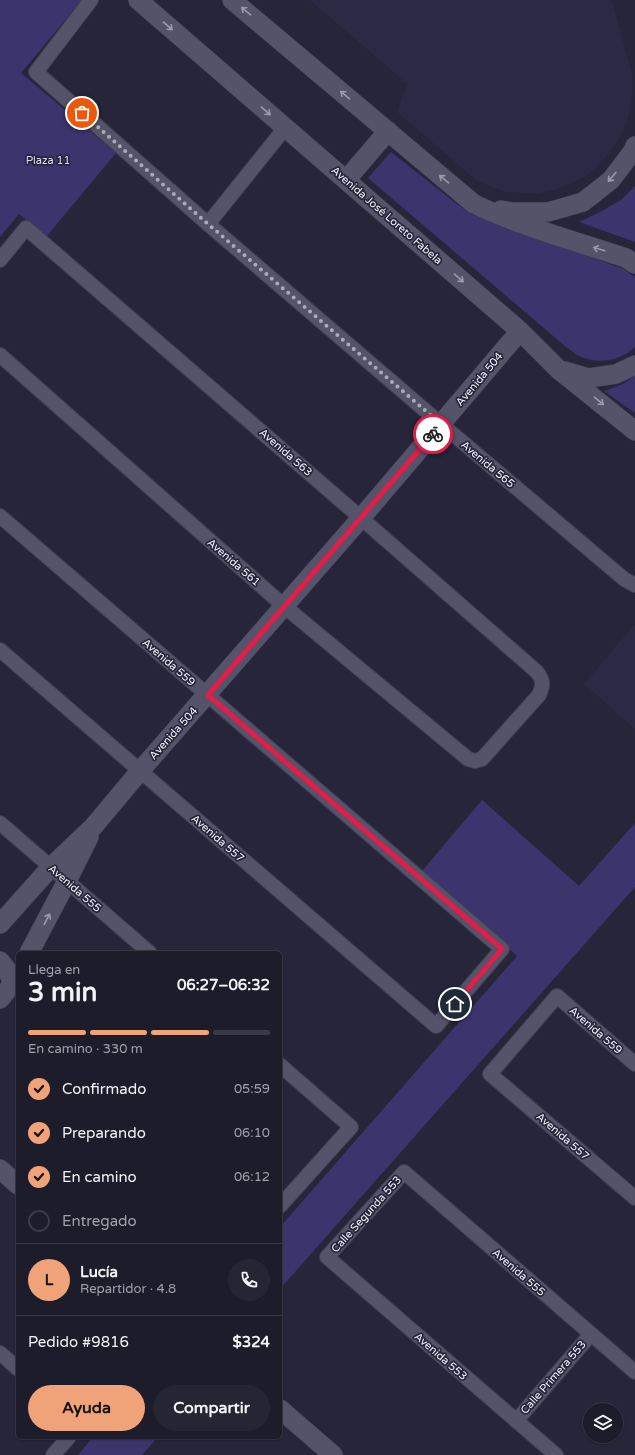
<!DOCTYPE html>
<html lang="es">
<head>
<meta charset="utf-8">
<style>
	:root { --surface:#1c1c2b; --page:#252533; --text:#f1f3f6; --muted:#a0a1a9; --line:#3a3a47; --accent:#f0a378 }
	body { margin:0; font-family:"Varela Round",sans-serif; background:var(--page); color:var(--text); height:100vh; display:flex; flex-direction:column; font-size:15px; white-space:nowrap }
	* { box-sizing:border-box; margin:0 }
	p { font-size:13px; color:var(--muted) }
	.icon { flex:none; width:22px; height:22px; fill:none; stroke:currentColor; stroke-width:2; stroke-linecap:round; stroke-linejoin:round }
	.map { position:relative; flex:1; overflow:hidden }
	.panel { position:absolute; left:16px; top:951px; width:266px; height:488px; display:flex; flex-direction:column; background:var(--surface); border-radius:6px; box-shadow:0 1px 3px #0004,0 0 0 1px var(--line) }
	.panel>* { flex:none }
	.controls { position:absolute; left:583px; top:1403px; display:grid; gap:8px }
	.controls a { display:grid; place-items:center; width:40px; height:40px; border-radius:50%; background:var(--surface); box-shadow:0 1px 3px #0004,0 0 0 1px var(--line); font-size:20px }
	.pin { position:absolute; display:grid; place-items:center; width:34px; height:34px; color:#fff; margin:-17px; border:2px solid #fff; border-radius:50%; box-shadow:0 1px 4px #0007 }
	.courier { position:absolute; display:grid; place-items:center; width:40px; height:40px; margin:-20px; border:3px solid #e11d48; border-radius:50%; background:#fff; color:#222; box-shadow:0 1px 5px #0007 }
	.overview em { font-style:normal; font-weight:700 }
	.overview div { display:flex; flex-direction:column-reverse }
	.overview { display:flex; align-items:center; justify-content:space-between; height:68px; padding:0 12px }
	h1 { font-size:26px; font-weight:700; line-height:30px }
	.bar { display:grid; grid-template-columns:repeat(4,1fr); gap:6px 4px; align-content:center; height:48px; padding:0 12px }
	.bar i { height:5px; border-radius:3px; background:var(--line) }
	.bar .selected { background:var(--accent) }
	.bar p { grid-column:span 4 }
	.line { display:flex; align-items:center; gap:10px; padding:0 12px; border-top:1px solid var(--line) }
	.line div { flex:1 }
	.round { display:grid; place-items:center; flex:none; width:42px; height:42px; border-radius:21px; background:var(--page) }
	ol { padding:0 12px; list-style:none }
	li { display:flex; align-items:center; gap:12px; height:44px }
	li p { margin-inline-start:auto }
	li .icon { padding:4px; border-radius:50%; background:var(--accent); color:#111; stroke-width:4 }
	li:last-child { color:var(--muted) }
	li i { width:22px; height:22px; border:2px solid var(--line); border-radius:50% }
	.button { display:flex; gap:8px; margin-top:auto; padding:8px 12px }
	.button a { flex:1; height:46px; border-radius:24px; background:var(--accent); color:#111; font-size:16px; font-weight:700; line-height:46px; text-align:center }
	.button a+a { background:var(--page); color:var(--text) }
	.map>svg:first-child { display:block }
	.built { fill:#2b2944 }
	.green { fill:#3c356d }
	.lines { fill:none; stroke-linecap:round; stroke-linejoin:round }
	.street-casing { stroke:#413f51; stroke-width:16 }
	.secondary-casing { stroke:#413f51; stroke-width:20 }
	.street { stroke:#54536a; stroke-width:14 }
	.secondary { stroke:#54536a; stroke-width:19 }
	.oneway { stroke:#9b9aac }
	.done { stroke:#aaaab8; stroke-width:4; stroke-dasharray:0 7.2 }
	.route { stroke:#e11d48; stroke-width:5 }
	.labels { text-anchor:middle; stroke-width:3.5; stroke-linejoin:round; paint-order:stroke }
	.park-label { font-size:11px; fill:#dbdaf2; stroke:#262539 }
	.street-label { font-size:11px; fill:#f1f1fd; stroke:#262539 }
</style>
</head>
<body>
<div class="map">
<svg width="635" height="1455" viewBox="0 0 635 1455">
	<rect width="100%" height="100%" fill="#262539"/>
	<!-- built -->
	<g class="built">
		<polygon points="310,0 612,0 632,74 633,88 631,103 628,118 623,132 615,145 596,168 584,177 570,184 555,190 539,193 523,193 507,192 491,187 477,181 397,112 407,84"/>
		<polygon points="635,624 635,729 584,684"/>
	</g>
	<!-- green -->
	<g class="green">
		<polygon points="0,0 82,0 21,73 116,153 46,237 19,214 0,237"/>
		<path d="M391 152 457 204 471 214 624 269 635 277V347C620 361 598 365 579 356 575 354 571 350 566 347L368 178Z"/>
		<polygon points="635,186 635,242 579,222 602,211 621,200"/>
		<polygon points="635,376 635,413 604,391 623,384"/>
		<polygon points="482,800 579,886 635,823 635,887 280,1289 280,1227 517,956 422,871"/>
		<polygon points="93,1437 158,1437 142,1455 78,1455"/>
	</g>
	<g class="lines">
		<defs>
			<g id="street">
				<polyline points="91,0 36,72 208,224 441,424 624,579 635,585"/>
				<polyline points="208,224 285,128"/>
				<path d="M0 260 26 228 361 518 536 671C543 679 544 684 539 695L482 759 475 761 468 759 284 606 0 355"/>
				<polyline points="0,516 502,949 436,1026 0,650"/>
				<polyline points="0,823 150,953"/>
				<polyline points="635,1064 557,996 490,1074 635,1198"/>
				<polyline points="280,1065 351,1127 280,1206"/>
				<polyline points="0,1353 18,1369"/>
				<polyline points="516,1421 591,1334"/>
				<polyline points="53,1455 69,1437"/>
				<polyline points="556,1455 327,1257 404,1172 635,1372"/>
			</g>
			<g id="secondary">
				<polyline points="138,0 520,331 559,370 635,431"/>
				<path d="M232 0 474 204C523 227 575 241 626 258L635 264"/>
				<polyline points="346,180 388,131"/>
				<polyline points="501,210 512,212 548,212 583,202 611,180 633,151 635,146"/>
				<polyline points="565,371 589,378 616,374 635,365"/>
				<polyline points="0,924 51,867 93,827 140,771 361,518 520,331"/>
				<polyline points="29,953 67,881 89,837"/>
				<polyline points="0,961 7,970 13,983"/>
				<polyline points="0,999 13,983 18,973"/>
				<polyline points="0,1169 18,1185"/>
				<polyline points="280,1409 333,1455"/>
			</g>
		</defs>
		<!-- street casing -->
		<use href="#street" class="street-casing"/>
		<!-- secondary casing -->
		<use href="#secondary" class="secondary-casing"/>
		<!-- street -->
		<use href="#street" class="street"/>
		<!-- secondary -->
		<use href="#secondary" class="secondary"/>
	</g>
	<!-- one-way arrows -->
	<defs><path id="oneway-shaft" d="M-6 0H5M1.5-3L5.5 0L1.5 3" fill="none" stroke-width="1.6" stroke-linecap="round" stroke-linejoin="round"/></defs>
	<g class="oneway">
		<use href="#oneway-shaft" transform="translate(246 11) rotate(-140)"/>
		<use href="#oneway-shaft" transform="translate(168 26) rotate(41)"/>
		<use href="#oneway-shaft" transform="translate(345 95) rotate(-140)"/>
		<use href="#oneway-shaft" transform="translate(266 111) rotate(41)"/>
		<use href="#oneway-shaft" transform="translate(612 177) rotate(131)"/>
		<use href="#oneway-shaft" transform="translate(444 179) rotate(-140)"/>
		<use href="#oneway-shaft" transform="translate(599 249) rotate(-163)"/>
		<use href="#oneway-shaft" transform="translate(459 278) rotate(41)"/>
		<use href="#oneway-shaft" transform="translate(599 401) rotate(39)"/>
		<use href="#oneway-shaft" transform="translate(47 919) rotate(-62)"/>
	</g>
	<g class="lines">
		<!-- done -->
		<polyline class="done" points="82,113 208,224 441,424 433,434"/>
		<!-- route -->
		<polyline class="route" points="433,434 208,695 502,949 455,1004"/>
	</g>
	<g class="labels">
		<!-- park labels -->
		<g class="park-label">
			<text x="48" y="164">Plaza 11</text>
		</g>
		<!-- street labels -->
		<g class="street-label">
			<text transform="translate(387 215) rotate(41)" y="4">Avenida José Loreto Fabela</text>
			<text transform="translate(479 379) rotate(-50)" y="4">Avenida 504</text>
			<text transform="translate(286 452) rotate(41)" y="4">Avenida 563</text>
			<text transform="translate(488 464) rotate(40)" y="4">Avenida 565</text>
			<text transform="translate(234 562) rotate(41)" y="4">Avenida 561</text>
			<text transform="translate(169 662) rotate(41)" y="4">Avenida 559</text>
			<text transform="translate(173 733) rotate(-48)" y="4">Avenida 504</text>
			<text transform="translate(218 838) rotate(41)" y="4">Avenida 557</text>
			<text transform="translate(75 888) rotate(41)" y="4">Avenida 555</text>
			<text transform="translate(596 1030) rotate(41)" y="4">Avenida 559</text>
			<text transform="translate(563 1136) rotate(41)" y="4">Avenida 557</text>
			<text transform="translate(366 1214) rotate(-48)" y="4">Calle Segunda 553</text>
			<text transform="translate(519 1272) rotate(41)" y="4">Avenida 555</text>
			<text transform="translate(441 1356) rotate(41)" y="4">Avenida 553</text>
			<text transform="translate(553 1377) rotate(-49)" y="4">Calle Primera 553</text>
		</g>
	</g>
</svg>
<div class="controls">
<a><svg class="icon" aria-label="layers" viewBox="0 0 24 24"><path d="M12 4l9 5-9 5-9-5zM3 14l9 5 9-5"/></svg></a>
</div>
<div class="pin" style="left:82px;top:113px;background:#ea580c"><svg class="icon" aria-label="bag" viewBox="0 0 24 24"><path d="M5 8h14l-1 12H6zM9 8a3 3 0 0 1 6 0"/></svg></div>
<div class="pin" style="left:455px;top:1004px;background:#1f2937"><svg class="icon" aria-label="home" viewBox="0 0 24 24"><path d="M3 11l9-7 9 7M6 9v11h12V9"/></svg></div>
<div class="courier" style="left:433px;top:434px"><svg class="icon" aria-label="bike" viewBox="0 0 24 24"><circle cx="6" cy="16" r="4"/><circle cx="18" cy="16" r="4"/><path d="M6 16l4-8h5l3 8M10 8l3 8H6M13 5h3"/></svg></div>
<section class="panel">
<div class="overview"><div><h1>3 min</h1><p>Llega en</p></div><em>06:27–06:32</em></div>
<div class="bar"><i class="selected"></i><i class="selected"></i><i class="selected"></i><i></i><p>En camino · 330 m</p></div>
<ol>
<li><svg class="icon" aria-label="check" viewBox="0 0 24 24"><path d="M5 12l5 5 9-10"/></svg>Confirmado<p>05:59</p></li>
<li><svg class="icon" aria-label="check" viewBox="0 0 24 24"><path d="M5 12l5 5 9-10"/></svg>Preparando<p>06:10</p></li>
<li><svg class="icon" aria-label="check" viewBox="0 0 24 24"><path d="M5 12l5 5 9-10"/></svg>En camino<p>06:12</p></li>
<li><i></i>Entregado</li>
</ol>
<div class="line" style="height:72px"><b class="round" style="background:var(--accent);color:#111">L</b><div><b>Lucía</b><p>Repartidor · 4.8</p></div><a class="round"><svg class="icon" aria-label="phone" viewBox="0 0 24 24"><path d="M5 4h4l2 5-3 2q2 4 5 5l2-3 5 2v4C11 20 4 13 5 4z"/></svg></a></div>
<div class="line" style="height:52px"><div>Pedido #9816</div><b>$324</b></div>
<div class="button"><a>Ayuda</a><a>Compartir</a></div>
</section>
</div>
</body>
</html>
